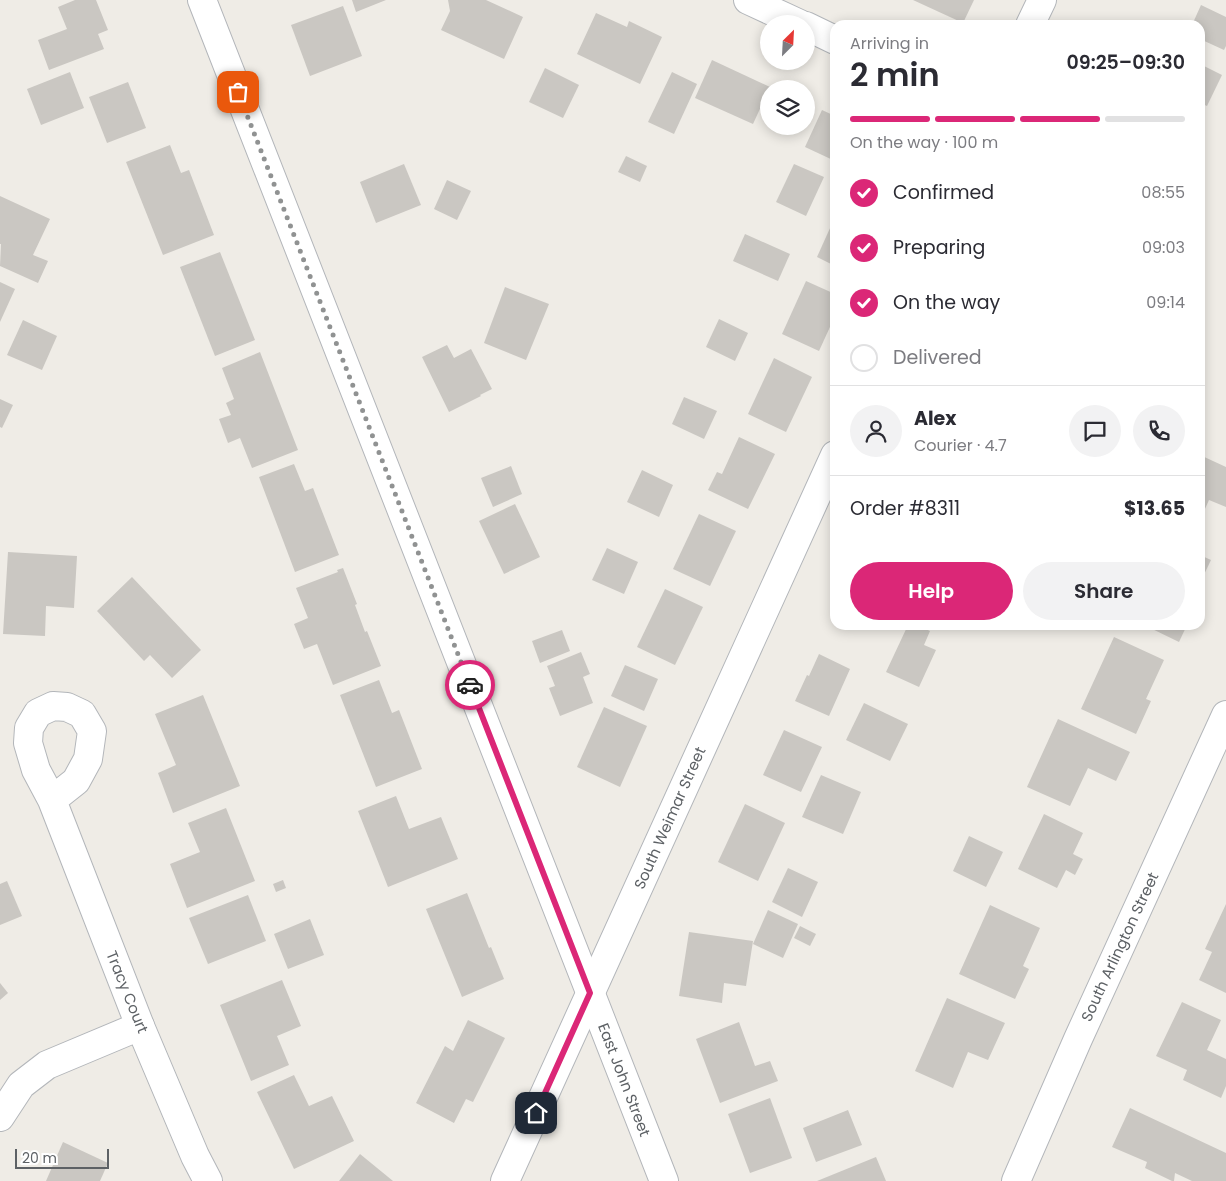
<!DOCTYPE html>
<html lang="en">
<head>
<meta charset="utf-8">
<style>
	:root { --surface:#fff; --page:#f2f2f3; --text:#2b2b33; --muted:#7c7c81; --line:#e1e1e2; --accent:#db2777 }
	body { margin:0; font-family:Poppins,sans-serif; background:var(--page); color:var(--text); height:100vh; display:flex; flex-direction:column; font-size:19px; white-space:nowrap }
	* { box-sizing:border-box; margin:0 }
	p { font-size:16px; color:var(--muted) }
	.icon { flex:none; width:28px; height:28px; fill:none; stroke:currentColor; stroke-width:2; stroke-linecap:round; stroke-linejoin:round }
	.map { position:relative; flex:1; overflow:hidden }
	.details { position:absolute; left:830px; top:20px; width:375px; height:610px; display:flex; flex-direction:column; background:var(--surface); border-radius:15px; box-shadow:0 2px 12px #0003 }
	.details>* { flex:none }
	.needle { width:32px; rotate:24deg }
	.controls { position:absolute; left:760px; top:15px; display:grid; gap:10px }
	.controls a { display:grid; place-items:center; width:55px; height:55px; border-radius:50%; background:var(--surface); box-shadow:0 2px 12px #0003; font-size:25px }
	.scale { position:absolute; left:15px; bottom:12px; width:94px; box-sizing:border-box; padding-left:5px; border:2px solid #5d6165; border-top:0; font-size:14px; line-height:18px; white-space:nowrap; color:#5d6165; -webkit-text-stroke:4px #fff; paint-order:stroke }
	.pin { position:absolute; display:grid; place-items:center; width:42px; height:42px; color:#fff; margin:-21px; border-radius:10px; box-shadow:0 2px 8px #0006 }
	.courier { position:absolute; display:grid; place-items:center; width:50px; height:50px; margin:-25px; border:4px solid #db2777; border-radius:50%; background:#fff; color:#222; box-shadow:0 1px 6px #0007 }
	.head em { font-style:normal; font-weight:600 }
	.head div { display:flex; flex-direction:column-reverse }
	.head { display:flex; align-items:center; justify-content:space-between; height:85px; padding:0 20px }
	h1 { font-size:32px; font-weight:600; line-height:38px }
	.bar { display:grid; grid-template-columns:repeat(4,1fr); gap:8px 5px; align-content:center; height:60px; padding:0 20px }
	.bar i { height:6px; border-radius:4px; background:var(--line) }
	.bar .on { background:var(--accent) }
	.bar p { grid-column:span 4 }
	.line { display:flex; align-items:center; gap:12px; padding:0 20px; border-top:1px solid var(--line) }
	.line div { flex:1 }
	.round { display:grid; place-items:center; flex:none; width:52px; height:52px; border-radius:26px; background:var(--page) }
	ol { padding:0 20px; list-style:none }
	li { display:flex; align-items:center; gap:15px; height:55px }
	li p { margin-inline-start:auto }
	li .icon { padding:5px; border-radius:50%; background:var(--accent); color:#fff; stroke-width:4 }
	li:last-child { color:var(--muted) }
	li i { width:28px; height:28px; border:2px solid var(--line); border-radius:50% }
	.cta { display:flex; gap:10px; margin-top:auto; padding:10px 20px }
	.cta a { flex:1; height:58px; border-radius:30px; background:var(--accent); color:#fff; font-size:20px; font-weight:600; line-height:58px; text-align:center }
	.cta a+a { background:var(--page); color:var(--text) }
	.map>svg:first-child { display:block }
	.building { fill:#cac7c2 }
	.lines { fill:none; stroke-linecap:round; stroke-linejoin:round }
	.minor-casing { stroke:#b3b6ba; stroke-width:30 }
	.minor { stroke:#fff; stroke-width:28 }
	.done { stroke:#909292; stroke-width:5; stroke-dasharray:0 9 }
	.route { stroke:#db2777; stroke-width:6 }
	.labels { text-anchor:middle; stroke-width:4; stroke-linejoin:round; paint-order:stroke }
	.street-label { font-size:15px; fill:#5d6165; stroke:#fff }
</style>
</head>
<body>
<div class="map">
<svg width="1226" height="1181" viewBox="0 0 1226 1181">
	<rect width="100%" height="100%" fill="#efece6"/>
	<!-- building -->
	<g class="building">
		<polygon points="75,0 96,0 108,30 98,34 104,49 49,70 38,40 67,29 58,7"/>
		<polygon points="352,0 386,0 356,12"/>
		<polygon points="448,0 486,0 523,17 504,59 441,30 450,11"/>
		<polygon points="913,0 974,0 963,23"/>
		<polygon points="1201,5 1226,17 1226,46 1224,50 1200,39 1200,25 1192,25"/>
		<polygon points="343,6 362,56 310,76 291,25"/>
		<polygon points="596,13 627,27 629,21 662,37 640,84 577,54"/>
		<polygon points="712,60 770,87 753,124 695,98"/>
		<polygon points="1200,64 1222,75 1207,106 1200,103"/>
		<polygon points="545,68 579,85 563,118 529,102"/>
		<polygon points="70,72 84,108 41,125 27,89"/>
		<polygon points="672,72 697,84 674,134 648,122"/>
		<polygon points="128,82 146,128 107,143 89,97"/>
		<polygon points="822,110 835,116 835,161 805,147"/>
		<polygon points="170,145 181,173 189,170 214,235 163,255 126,162"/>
		<polygon points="626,156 647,166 640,182 618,172"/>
		<polygon points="404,164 421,205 376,223 360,182"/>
		<polygon points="794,164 824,177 806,216 776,202"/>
		<polygon points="447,180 471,191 457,220 434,209"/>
		<polygon points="0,196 50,219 33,255 48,261 38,283 0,266 1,244 0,244"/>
		<polygon points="835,217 835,266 817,257"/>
		<polygon points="745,234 790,254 778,281 733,261"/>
		<polygon points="220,252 255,340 215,356 180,267"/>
		<polygon points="806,281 835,294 835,316 819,351 782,334"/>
		<polygon points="0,282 15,289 0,322"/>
		<polygon points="505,287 549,304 526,360 484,343"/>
		<polygon points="719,319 748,333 735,361 706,347"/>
		<polygon points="23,320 57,336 42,370 7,355"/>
		<polygon points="447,345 454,358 471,349 492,389 480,395 481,396 449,412 422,357"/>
		<polygon points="260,352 298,450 252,468 240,438 228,443 219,419 231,415 226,403 234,399 222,368"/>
		<polygon points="774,358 812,377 786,432 748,414"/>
		<polygon points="684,397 717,411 704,439 672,424"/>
		<polygon points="0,399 13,405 2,428 0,427"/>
		<polygon points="739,437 775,454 748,509 708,490 717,472 722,474"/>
		<polygon points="1200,455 1226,467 1226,507 1209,500 1200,520"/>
		<polygon points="294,464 305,491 313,488 339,555 295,572 259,477"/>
		<polygon points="511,466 522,494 493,507 481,478"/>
		<polygon points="642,470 673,485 659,517 627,502"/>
		<polygon points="515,504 540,557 504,574 479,521"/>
		<polygon points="699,514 736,531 710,586 673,569"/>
		<polygon points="607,548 638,562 624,594 592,580"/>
		<polygon points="8,552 77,556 74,608 46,606 45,636 3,634"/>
		<polygon points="1200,555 1211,560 1200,583"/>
		<polygon points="343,568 357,604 355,605 365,632 367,631 381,666 333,685 317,644 304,649 294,624 308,618 296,588 338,572 337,570"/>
		<polygon points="132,577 201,650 172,678 150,655 144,661 97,611"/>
		<polygon points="665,589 703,607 675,665 637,647"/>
		<polygon points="863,625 875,625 872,629"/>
		<polygon points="908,625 917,625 930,631 924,645 936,650 919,687 886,672"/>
		<polygon points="1144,625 1187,625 1179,642"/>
		<polygon points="562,630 570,651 540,663 532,641"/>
		<polygon points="1114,637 1164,660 1146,699 1151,701 1136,734 1081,709"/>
		<polygon points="581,652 590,674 583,677 593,703 560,716 549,688 555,686 547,666"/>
		<polygon points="819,654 850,669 829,716 795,701 807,675 809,676"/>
		<polygon points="625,665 658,679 644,711 611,696"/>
		<polygon points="379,680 392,713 399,710 422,769 376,787 340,695"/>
		<polygon points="203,695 240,786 173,813 158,773 176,765 155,714"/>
		<polygon points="864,703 908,724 890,761 846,740"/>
		<polygon points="604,707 647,726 620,787 577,767"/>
		<polygon points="1058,719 1130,752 1116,781 1088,768 1070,806 1027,787"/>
		<polygon points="784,730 822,747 801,792 763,775"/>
		<polygon points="821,775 861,792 843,834 802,817"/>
		<polygon points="396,796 409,829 441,817 458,859 388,887 358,811"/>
		<polygon points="745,804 785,823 758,881 718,862"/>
		<polygon points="226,808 255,881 187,908 170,864 200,852 188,823"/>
		<polygon points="1044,814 1083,833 1073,854 1083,859 1075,875 1066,870 1057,888 1018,869"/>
		<polygon points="969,836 1003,852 986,887 953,871"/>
		<polygon points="788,868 818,882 802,917 772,902"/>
		<polygon points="283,880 286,888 276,892 273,884"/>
		<polygon points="7,881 22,916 0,925 0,884"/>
		<polygon points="467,893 489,948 491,947 504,979 462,997 426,909"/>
		<polygon points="248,895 266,941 208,964 189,918"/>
		<polygon points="1226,904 1226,993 1199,980 1212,952 1205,949"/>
		<polygon points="990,905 1040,928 1023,966 1029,969 1015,999 959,974"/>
		<polygon points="768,910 798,924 783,958 753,944"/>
		<polygon points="310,919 324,955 288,969 274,934"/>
		<polygon points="800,926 816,934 810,946 794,938"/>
		<polygon points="689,932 753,941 746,986 724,983 722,1003 679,996"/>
		<polygon points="282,980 301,1026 277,1036 289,1065 251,1081 220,1005"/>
		<polygon points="0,983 8,993 0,1000"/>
		<polygon points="947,998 1005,1023 988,1060 968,1052 953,1088 915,1071"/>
		<polygon points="1182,1002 1221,1020 1207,1050 1226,1059 1226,1086 1221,1098 1183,1080 1187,1070 1156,1056"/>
		<polygon points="468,1020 505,1038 473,1102 466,1099 454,1123 416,1103 445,1046 453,1051"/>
		<polygon points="739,1022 755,1066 770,1061 778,1081 720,1103 696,1039"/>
		<polygon points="294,1075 309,1106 332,1096 354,1141 294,1169 257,1092"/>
		<polygon points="770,1098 792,1158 750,1173 728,1114"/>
		<polygon points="1130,1108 1226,1153 1226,1181 1192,1181 1175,1173 1174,1181 1172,1181 1145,1168 1147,1162 1112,1147"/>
		<polygon points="848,1110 862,1145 816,1162 803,1128"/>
		<polygon points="63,1142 108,1163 100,1181 46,1181"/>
		<polygon points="360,1154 393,1181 339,1181"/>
		<polygon points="876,1157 886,1181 817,1181"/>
	</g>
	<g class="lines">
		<defs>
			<g id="minor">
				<polyline points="202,0 664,1181"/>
				<polyline points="748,0 800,24"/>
				<polyline points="1030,25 1042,0"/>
				<polyline points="806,26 835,40"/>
				<polyline points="52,800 76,781 88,759 92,731 82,714 67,707 53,706 38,713 29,728 28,743 36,770 52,800 140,1026 195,1156 208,1181"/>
				<polyline points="0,1117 21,1085 47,1065 140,1026"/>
				<polyline points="505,1181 835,455"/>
				<polyline points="1016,1181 1078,1039 1226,715"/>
			</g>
		</defs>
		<!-- minor casing -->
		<use href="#minor" class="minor-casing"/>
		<!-- minor -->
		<use href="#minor" class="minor"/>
	</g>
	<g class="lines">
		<!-- done -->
		<polyline class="done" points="238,92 470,685"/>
		<!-- route -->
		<polyline class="route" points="470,685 590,993 536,1113"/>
	</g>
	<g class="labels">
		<!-- street labels -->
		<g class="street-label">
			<text transform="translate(670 818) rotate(-66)" y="5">South Weimar Street</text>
			<text transform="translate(1120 947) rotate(-65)" y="5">South Arlington Street</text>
			<text transform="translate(127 992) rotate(68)" y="5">Tracy Court</text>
			<text transform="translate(624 1080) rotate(69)" y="5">East John Street</text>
		</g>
	</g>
</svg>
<div class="controls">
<a><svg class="needle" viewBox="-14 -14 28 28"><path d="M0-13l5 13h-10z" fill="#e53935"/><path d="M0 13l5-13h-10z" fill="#7c7c81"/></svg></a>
<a><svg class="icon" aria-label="layers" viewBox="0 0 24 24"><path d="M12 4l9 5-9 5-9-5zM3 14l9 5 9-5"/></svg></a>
</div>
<div class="scale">20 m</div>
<div class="pin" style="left:238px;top:92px;background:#ea580c"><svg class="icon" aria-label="bag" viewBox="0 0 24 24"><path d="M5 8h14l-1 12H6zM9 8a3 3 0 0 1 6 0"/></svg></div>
<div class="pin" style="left:536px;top:1113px;background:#1f2937"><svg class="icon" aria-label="home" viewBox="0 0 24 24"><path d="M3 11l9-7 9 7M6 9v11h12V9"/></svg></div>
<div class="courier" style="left:470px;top:685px"><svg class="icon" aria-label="car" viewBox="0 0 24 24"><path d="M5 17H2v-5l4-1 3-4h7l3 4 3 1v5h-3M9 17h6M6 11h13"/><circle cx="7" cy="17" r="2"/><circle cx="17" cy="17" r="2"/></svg></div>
<section class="details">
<div class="head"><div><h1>2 min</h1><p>Arriving in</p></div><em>09:25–09:30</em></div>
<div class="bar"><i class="on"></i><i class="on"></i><i class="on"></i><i></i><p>On the way · 100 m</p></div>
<ol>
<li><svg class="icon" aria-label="check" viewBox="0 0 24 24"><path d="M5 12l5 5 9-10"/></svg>Confirmed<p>08:55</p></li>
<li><svg class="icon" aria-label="check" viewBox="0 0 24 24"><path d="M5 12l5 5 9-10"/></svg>Preparing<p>09:03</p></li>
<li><svg class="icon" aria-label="check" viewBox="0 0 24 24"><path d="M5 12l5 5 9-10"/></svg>On the way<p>09:14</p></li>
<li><i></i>Delivered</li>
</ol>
<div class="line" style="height:90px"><a class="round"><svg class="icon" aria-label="person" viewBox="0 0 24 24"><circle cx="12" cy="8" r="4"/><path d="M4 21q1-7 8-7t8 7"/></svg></a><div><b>Alex</b><p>Courier · 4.7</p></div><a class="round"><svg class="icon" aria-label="chat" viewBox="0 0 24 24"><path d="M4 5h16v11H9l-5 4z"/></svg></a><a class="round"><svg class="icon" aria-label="phone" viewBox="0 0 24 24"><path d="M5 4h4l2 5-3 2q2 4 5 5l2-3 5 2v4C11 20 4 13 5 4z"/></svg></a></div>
<div class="line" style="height:65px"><div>Order #8311</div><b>$13.65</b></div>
<div class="cta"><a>Help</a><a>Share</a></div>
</section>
</div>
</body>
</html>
